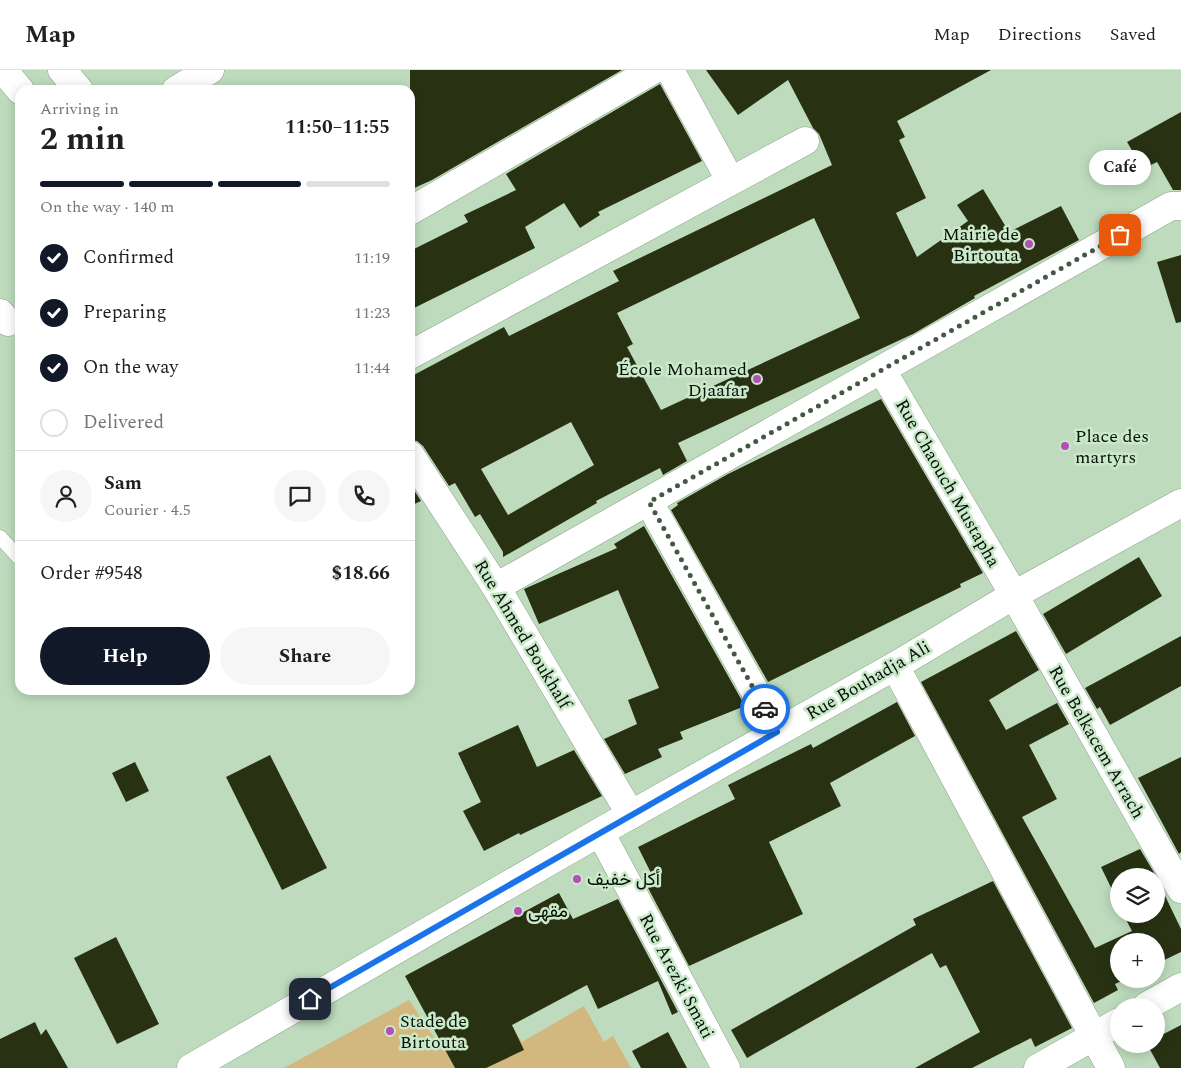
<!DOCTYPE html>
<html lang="en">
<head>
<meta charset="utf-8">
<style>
	:root { --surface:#fff; --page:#f6f6f6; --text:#202124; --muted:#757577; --line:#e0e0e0; --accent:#111827 }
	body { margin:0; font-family:Spectral,Vazirmatn,serif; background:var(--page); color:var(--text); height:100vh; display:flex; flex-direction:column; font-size:19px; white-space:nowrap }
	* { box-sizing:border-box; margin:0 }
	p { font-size:16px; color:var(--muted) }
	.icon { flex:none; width:28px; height:28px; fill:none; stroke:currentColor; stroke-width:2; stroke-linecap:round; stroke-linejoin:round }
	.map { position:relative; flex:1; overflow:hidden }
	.drawer { position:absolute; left:15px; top:15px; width:400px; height:610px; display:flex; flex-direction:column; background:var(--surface); border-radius:15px; box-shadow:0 2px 12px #0003 }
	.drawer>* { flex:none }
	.tools { position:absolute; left:1110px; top:798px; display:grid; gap:10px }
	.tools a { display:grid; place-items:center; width:55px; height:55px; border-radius:50%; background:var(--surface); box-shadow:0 2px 12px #0003; font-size:25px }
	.pin { position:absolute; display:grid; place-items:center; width:42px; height:42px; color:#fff; margin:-21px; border-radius:10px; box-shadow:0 2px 8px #0006 }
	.courier { position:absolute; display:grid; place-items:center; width:50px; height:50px; margin:-25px; border:4px solid #1a73e8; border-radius:50%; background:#fff; color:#222; box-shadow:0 1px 6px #0007 }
	.bubble { position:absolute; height:35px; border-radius:18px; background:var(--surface); box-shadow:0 2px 12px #0003; font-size:16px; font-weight:700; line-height:35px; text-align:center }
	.head em { font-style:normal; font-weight:700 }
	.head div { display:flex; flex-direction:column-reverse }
	.head { display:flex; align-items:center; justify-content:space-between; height:85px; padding:0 25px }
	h1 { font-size:32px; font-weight:700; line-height:38px }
	.bar { display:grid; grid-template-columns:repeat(4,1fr); gap:8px 5px; align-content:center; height:60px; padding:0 25px }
	.bar i { height:6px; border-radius:4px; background:var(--line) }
	.bar .current { background:var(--accent) }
	.bar p { grid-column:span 4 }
	.line { display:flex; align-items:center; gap:12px; padding:0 25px; border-top:1px solid var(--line) }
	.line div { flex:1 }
	.round { display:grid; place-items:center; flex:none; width:52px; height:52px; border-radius:26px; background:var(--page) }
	ol { padding:0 25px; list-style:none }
	li { display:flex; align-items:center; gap:15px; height:55px }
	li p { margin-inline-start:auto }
	li .icon { padding:5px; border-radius:50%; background:var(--accent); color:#fff; stroke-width:4 }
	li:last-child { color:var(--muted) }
	li i { width:28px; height:28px; border:2px solid var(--line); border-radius:50% }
	.cta { display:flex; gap:10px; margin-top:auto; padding:10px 25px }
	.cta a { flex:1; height:58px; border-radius:30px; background:var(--accent); color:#fff; font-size:20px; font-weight:700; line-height:58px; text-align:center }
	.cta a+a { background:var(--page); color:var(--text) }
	header { display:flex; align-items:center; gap:30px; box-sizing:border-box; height:70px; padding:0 25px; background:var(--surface); border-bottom:1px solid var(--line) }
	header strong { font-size:24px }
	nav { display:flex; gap:28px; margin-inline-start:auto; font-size:18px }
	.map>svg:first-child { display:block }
	.green { fill:#d2b77f }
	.building { fill:#283213; fill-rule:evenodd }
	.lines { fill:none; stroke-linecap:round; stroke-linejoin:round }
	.lane-casing { stroke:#8aa689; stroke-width:15 }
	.street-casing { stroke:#8aa689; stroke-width:29 }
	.secondary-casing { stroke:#8aa689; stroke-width:29 }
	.lane { stroke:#fff; stroke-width:14 }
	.street { stroke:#fff; stroke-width:28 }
	.secondary { stroke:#fff; stroke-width:28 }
	.done { stroke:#465745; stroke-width:5; stroke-dasharray:0 9 }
	.route { stroke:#1a73e8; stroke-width:6 }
	.poi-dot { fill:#b150b9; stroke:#cae9ca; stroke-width:2 }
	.labels { text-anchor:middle; stroke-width:5; stroke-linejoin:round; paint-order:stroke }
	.poi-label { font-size:18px; fill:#050f05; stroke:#cae9ca; text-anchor:start }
	.street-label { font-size:18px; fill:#050f05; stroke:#cae9ca }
</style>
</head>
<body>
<header>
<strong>Map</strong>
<nav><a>Map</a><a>Directions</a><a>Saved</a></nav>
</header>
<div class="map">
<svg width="1181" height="998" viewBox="0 0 1181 998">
	<rect width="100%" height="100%" fill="#bedcbd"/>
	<!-- green -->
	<polygon class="green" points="409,930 443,981 491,951 498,964 513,958 522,972 584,936 604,972 613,966 631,998 284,998"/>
	<!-- building -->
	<g class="building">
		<polygon points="410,0 622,0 432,110 410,120"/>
		<path d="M706 0H991L897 51 905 67 899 70 926 128 896 143 917 187 968 151 957 135 983 119 1009 162 1061 136 1079 170 974 226 975 228 913 264 678 373 687 391 663 405 660 398 596 431 597 433 503 487V482L480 444 475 447 455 413 449 416 423 376 417 371 410 370V307L504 257 509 266 619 211 613 201 832 95 819 64 813 58 788 10 738 45ZM814 148 860 248 661 340 627 277 633 274 617 243ZM571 352 594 395 508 445 481 399Z"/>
		<polygon points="660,14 702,91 598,142 600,145 580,158 564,133 525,157 535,178 410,240 410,181 468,152 464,145 516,120 506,104"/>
		<polygon points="1181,42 1181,120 1173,120 1157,92 1143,99 1127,72"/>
		<polygon points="1181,185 1181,252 1176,253 1157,192"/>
		<polygon points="881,329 983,503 960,514 961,517 768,612 671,440 678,435 677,433 728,404"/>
		<polygon points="410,414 421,431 410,436"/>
		<polygon points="644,456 745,636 680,662 683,669 658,679 662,687 625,704 604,669 637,654 628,630 659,618 618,520 539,554 524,519 617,478 614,474"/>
		<polygon points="1139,487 1162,526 1066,584 1043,544"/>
		<polygon points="1016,561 1039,600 989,630 1006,660 1057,633 1069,654 1029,675 1057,729 1022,747 1095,878 1132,861 1123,844 1156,844 1156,807 1181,859 1181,882 1156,894 1156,871 1119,871 1119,909 1126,909 1115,914 1118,920 1094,933 921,612"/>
		<polygon points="1181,566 1181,616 1110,655 1100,637 1097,639 1085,618"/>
		<polygon points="897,632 915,666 830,713 841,736 769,772 803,844 689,896 647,816 656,813 638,777 735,729 728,715 811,674 813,678"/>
		<polygon points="518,655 537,697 574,680 602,726 520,765 519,763 484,781 463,741 481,732 458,683"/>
		<polygon points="270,685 327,798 282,820 226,707"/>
		<polygon points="1181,687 1181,782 1179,784 1138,708"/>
		<polygon points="135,692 149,721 126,732 112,703"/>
		<polygon points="1140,779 1156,806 1119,806 1119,834 1101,797"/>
		<polygon points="993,811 1072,958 1035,977 1031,968 972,998 915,998 980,962 946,895 940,898 932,883 747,988 731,960 916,855 913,849"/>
		<polygon points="559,823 573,849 618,829 678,942 672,945 658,911 598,939 587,915 512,955 524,980 486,998 455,998 405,906"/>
		<polygon points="116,867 159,954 117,974 74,888"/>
		<polygon points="35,952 41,965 46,959 68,998 0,998 0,969"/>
		<polygon points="1181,955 1181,998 1160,998 1147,974 1156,974 1156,968"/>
		<polygon points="668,962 687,998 641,998 632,981"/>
	</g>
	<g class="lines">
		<defs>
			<polyline id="lane" points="0,467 20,489"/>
			<g id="street">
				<polyline points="3,0 20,20"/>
				<polyline points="62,0 79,20"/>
				<polyline points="670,0 730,110"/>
				<polyline points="176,20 210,0"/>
				<polyline points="410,141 653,0"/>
				<polyline points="0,243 8,252"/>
				<polyline points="410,285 805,71"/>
				<polyline points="882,300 1014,525 1181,819"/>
				<polyline points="410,385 496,517 631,745"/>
				<polyline points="649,432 777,661"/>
				<polyline points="496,517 1171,136 1181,136"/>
				<polyline points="895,596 1111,998"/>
				<polyline points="600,762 726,998"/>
				<polyline points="1147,936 1181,917"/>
				<polyline points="1038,998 1119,952"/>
			</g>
			<polyline id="secondary" points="191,998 600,762 895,596 1014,525 1181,433"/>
		</defs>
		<!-- lane casing -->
		<use href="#lane" class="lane-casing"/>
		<!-- street casing -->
		<use href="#street" class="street-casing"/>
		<!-- secondary casing -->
		<use href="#secondary" class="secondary-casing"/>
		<!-- lane -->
		<use href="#lane" class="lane"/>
		<!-- street -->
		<use href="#street" class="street"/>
		<!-- secondary -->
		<use href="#secondary" class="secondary"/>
	</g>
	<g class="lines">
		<!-- done -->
		<polyline class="done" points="765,639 649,432 1120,165"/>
		<!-- route -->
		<polyline class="route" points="310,929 777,662 765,639"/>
	</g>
	<!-- markers -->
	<g class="poi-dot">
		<circle cx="1029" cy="174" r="5"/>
		<circle cx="757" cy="309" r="5"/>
		<circle cx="1065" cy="376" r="5"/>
		<circle cx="577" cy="809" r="5"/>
		<circle cx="518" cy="841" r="5"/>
		<circle cx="390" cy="961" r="5"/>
	</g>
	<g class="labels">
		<!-- poi labels -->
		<g class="poi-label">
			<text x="1019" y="170" text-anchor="end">Mairie de<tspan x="1019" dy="21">Birtouta</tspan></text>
			<text x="747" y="305" text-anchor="end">École Mohamed<tspan x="747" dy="21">Djaafar</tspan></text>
			<text x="1075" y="372">Place des<tspan x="1075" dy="21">martyrs</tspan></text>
			<text x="587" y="815">أكل خفيف</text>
			<text x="528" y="847">مقهى</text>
			<text x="400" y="957">Stade de<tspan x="400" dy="21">Birtouta</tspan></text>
		</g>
		<!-- street labels -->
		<g class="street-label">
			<text transform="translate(948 413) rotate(60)" y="6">Rue Chaouch Mustapha</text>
			<text transform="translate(523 564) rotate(59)" y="6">Rue Ahmed Boukhalf</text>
			<text transform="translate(868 610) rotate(-30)" y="6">Rue Bouhadja Ali</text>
			<text transform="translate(1097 672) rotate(60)" y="6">Rue Belkacem Arrach</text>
			<text transform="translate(677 906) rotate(62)" y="6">Rue Arezki Smati</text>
		</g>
	</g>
</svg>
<div class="tools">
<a><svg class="icon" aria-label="layers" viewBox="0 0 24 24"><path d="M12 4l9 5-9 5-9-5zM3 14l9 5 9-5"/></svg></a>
<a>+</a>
<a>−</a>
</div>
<div class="pin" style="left:1120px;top:165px;background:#ea580c"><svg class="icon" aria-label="bag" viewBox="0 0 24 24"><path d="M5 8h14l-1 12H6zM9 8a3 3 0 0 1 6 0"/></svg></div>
<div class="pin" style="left:310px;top:929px;background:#1f2937"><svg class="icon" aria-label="home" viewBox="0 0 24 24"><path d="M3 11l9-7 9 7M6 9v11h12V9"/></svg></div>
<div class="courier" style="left:765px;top:639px"><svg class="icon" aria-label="car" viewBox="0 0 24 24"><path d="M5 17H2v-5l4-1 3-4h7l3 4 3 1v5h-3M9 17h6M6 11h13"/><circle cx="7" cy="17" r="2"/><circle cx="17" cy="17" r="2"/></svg></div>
<div class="bubble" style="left:1089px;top:80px;width:62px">Café</div>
<section class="drawer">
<div class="head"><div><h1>2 min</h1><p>Arriving in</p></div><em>11:50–11:55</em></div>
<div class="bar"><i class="current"></i><i class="current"></i><i class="current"></i><i></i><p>On the way · 140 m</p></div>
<ol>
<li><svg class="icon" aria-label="check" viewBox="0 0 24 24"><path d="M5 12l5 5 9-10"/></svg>Confirmed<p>11:19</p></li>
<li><svg class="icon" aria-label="check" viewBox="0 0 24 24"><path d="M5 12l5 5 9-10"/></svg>Preparing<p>11:23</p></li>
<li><svg class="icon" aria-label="check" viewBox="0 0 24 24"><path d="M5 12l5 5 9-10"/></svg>On the way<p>11:44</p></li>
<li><i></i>Delivered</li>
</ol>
<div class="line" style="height:90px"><a class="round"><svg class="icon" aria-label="person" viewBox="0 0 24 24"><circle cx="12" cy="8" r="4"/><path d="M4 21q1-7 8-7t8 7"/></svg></a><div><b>Sam</b><p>Courier · 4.5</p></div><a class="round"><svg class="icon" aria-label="chat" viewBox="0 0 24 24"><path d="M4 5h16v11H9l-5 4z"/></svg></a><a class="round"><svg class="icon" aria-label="phone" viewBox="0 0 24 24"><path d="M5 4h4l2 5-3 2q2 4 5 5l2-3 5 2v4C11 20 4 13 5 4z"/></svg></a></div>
<div class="line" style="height:65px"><div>Order #9548</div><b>$18.66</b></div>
<div class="cta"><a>Help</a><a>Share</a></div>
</section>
</div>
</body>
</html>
